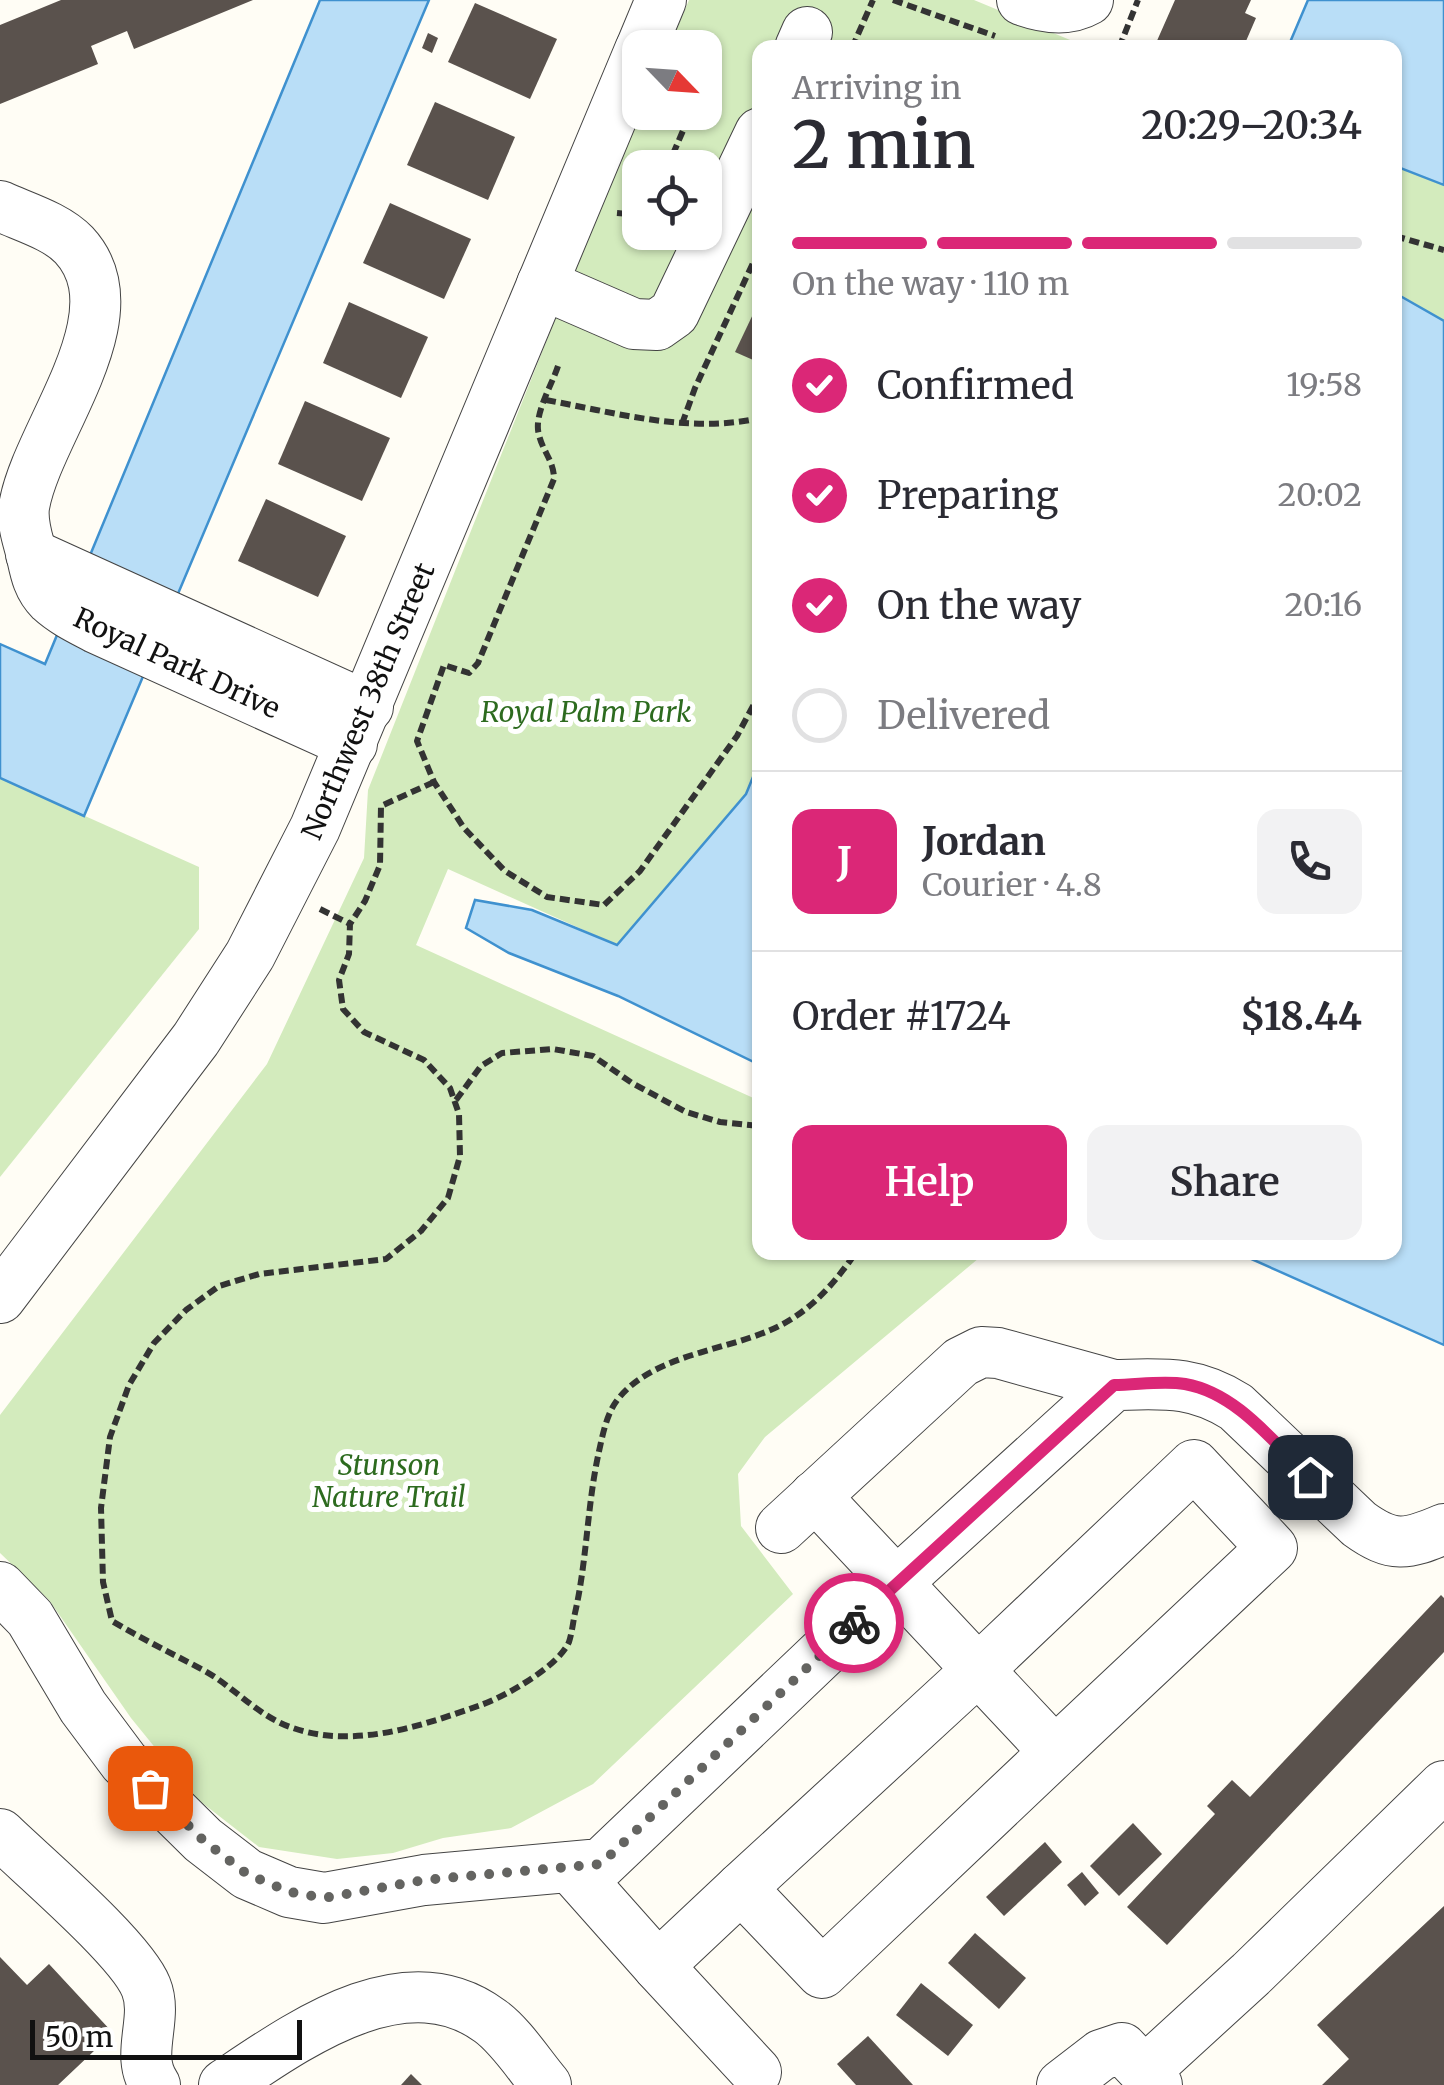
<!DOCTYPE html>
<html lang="en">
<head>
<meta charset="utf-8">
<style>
	:root { --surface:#fff; --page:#f2f2f3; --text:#2b2b33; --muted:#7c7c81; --line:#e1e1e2; --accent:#db2777 }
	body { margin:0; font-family:Merriweather,serif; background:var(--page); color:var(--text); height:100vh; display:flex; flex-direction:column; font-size:38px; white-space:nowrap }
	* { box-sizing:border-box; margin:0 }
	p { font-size:32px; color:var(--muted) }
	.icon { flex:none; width:55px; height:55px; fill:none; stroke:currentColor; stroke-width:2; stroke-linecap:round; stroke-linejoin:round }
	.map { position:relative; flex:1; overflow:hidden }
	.sheet { position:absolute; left:752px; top:40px; width:650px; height:1220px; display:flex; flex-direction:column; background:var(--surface); border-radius:20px; box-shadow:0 2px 8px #0004 }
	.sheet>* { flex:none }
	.needle { width:65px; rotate:115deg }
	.controls { position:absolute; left:622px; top:30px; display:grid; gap:20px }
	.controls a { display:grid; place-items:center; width:100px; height:100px; border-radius:20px; background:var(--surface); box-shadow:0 2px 8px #0004; font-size:50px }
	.scale { position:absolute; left:30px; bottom:25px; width:272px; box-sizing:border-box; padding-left:10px; border:5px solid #111; border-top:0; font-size:28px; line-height:35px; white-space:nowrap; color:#111; -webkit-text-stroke:8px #fff; paint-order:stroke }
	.pin { position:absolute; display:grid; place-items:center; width:85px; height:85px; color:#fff; margin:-42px; border-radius:20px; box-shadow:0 5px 15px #0006 }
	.courier { position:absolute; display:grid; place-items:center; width:100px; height:100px; margin:-50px; border:8px solid #db2777; border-radius:50%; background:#fff; color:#222; box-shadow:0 2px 12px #0007 }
	.summary em { font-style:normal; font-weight:600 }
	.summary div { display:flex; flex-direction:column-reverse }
	.summary { display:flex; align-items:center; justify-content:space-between; height:170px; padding:0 40px }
	h1 { font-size:65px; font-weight:600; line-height:75px }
	.bar { display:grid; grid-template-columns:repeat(4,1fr); gap:15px 10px; align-content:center; height:120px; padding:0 40px }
	.bar i { height:12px; border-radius:8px; background:var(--line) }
	.bar .on { background:var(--accent) }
	.bar p { grid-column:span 4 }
	.line { display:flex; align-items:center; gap:25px; padding:0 40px; border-top:2px solid var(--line) }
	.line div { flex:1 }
	.round { display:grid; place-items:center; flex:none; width:105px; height:105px; border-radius:20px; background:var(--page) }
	ol { padding:0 40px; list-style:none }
	li { display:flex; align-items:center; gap:30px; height:110px }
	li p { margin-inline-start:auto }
	li .icon { padding:10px; border-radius:50%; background:var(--accent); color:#fff; stroke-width:4 }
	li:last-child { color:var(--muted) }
	li i { width:55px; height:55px; border:5px solid var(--line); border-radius:50% }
	.primary-button { display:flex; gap:20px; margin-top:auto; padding:20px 40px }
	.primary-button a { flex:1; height:115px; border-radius:20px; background:var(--accent); color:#fff; font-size:40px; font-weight:600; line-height:115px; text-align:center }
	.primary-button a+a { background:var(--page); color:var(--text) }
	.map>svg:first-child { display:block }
	.green { fill:#d3ebbd; fill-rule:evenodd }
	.water { fill:#b9def7; stroke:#3f91cf; stroke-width:2.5 }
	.building { fill:#5a524d }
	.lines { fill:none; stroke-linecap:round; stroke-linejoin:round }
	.minor-casing { stroke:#444; stroke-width:52 }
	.path { stroke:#333; stroke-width:6; stroke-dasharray:10 5; stroke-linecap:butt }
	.minor { stroke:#fff; stroke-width:50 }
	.done { stroke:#646461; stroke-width:10; stroke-dasharray:0 18 }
	.route { stroke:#db2777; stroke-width:12 }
	.labels { text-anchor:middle; stroke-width:10; stroke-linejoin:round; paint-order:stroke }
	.street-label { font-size:28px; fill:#111; stroke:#fff }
	.park-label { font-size:28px; font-style:italic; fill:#2d6b1f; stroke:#fff }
</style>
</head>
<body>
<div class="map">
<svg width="1444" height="2085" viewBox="0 0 1444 2085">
	<rect width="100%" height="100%" fill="#fffdf5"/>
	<!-- green -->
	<g class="green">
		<path d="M689 0H974L1087 47 760 48V760L746 794 617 945 448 869 416 945 760 1101V1252L985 1253 765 1437 738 1474 741 1526 793 1594 593 1784 511 1828 443 1838 393 1853 337 1859 259 1847 196 1798 131 1718 49 1600 0 1553V1415L267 1064 364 858 368 790 577 264 641 113 705 112V48L669 47ZM640 168H705V232H640Z"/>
		<polygon points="1395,166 1444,185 1444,321 1395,293"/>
		<polygon points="0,778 199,867 199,929 0,1177"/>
	</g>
	<!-- water -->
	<g class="water">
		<polygon points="320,0 429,0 84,816 0,778 0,644 45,664"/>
		<polygon points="1308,0 1444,0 1444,185 1395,166 1395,48 1288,47"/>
		<polygon points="1395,293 1444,321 1444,1345 1238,1253 1395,1252"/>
		<polygon points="760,760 760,1065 618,996 509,953 466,928 475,900 532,910 617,945 746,794"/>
	</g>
	<!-- building -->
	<g class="building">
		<polygon points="61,0 253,0 134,49 127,31 91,46 98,64 0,104 0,25"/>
		<polygon points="1175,0 1251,0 1245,13 1256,18 1243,48 1165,48 1156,43"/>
		<polygon points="475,3 557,39 530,99 448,62"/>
		<polygon points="428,33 438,38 432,53 422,48"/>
		<polygon points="435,102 515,137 488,200 407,165"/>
		<polygon points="390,203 471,239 444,299 363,263"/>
		<polygon points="349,302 428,337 401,398 323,363"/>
		<polygon points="755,310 760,312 760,363 735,352"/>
		<polygon points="305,401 390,438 362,501 278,464"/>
		<polygon points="266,499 346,536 318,597 238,561"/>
		<polygon points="1441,1595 1444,1598 1444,1652 1167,1945 1127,1907 1215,1814 1207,1806 1232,1780 1250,1797"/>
		<polygon points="1133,1823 1162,1854 1119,1896 1090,1866"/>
		<polygon points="1045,1842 1062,1862 1004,1916 986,1897"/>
		<polygon points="1082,1872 1099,1893 1085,1906 1067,1885"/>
		<polygon points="1444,1906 1444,2085 1322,2085 1349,2059 1317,2025"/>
		<polygon points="975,1933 1026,1978 999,2009 948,1963"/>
		<polygon points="0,1957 27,1985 49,1964 113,2033 58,2085 0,2085"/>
		<polygon points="921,1983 973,2025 948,2056 896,2015"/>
		<polygon points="868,2036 913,2085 856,2085 837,2064"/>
		<polygon points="411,2074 422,2085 401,2085"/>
	</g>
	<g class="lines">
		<defs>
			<g id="minor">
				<path d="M1022 0C1044 8 1067 12 1088 0"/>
				<polyline points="641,48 661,0"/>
				<polyline points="800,48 807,32"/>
				<path d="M0 206C24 217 56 226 74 245 139 315 36 432 24 507 22 523 27 537 31 552 35 570 37 586 51 600 64 612 81 620 96 628L352 744"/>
				<polyline points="542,284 634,324 657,325 674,313 760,133"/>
				<polyline points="31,554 368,707"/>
				<polyline points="0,1298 196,1039 250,955 315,828 640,50"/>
				<polyline points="815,1496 1055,1752 1272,1548 1194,1465 980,1668 741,1888 822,1973 1055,1752"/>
				<polyline points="781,1528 961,1362 981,1352 998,1353 1114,1385"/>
				<path d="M0 1587 30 1618 83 1707 124 1762 203 1840 247 1874 289 1892 324 1898 424 1880 601 1864 896 1583 1114 1385C1163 1384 1193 1380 1236 1407L1359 1524C1392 1548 1407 1545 1444 1529"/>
				<path d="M0 1834C33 1866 131 1949 146 1987 159 2019 134 2055 155 2085"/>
				<polyline points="570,1867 658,1966 741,1888"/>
				<polyline points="658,1966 756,2072"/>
				<polyline points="1145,2071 1251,1974 1444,1786"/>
				<path d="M224 2085C296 2037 404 1957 490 2021 511 2036 529 2065 546 2085"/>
				<polyline points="1062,2085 1101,2055 1122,2048 1157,2085"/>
			</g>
		</defs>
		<!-- minor casing -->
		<use href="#minor" class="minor-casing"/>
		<!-- path -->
		<g class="path">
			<polyline points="893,0 995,36"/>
			<polyline points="852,48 873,0"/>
			<polyline points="1119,48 1138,0"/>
			<polyline points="705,81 716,56"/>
			<polyline points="667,168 691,112"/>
			<polyline points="617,213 640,215"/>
			<polyline points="1395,236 1444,250"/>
			<path d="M558 366C552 385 533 415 539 435 543 452 554 461 554 479L478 663 469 673 444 665 417 741 434 782 464 828 505 871 547 897 604 905 640 871 737 736 760 693"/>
			<path d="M546 400C617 413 689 434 760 418"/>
			<polyline points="682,424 695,388 760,248"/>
			<path d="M434 782 381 806 380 865 365 901 350 924 349 954 339 980 343 1009 364 1032 424 1060 450 1088 459 1114 460 1156 448 1198 421 1231 386 1259 259 1274 219 1286 186 1310 154 1343 129 1385 110 1437 101 1508 103 1582 112 1621C142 1639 173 1654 205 1671 235 1688 259 1717 293 1728 354 1749 421 1726 478 1706 503 1698 558 1667 569 1642 572 1633 573 1622 575 1613 587 1560 587 1508 598 1456 602 1438 606 1414 618 1399 652 1356 721 1351 768 1331 805 1316 829 1290 852 1258L851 1252"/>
			<polyline points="320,909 350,924"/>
			<polyline points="456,1100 481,1066 502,1053 553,1049 593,1056 632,1083 686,1112 720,1122 760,1126"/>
		</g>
		<!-- minor -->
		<use href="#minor" class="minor"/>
	</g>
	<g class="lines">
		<!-- done -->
		<polyline class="done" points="150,1788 203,1840 247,1874 290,1892 324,1898 424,1880 601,1864 854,1623"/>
		<!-- route -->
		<path class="route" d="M854 1623 1114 1385C1137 1385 1163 1380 1185 1384 1237 1393 1274 1443 1310 1477"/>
	</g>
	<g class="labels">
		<!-- street labels -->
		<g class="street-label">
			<text transform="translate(177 663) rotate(25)" y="10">Royal Park Drive</text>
			<text transform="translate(368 701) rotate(-67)" y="10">Northwest 38th Street</text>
		</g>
		<!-- park labels -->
		<g class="park-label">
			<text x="586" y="722">Royal Palm Park</text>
			<text x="389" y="1475">Stunson<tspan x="389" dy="32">Nature Trail</tspan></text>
		</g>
	</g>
</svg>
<div class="controls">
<a><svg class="needle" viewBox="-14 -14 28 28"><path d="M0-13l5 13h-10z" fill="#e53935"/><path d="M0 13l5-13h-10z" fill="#7c7c81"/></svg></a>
<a><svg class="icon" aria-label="locate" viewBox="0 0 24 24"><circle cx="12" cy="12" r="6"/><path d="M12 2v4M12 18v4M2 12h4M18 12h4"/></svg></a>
</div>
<div class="scale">50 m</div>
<div class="pin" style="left:150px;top:1788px;background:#ea580c"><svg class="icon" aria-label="bag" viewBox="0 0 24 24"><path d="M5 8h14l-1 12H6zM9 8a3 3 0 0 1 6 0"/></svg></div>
<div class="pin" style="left:1310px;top:1477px;background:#1f2937"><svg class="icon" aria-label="home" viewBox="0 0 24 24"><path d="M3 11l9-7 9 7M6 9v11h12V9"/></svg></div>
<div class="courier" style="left:854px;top:1623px"><svg class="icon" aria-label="bike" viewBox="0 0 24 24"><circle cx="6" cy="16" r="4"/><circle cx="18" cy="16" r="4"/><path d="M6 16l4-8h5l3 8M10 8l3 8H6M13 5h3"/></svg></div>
<section class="sheet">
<div class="summary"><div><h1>2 min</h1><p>Arriving in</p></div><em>20:29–20:34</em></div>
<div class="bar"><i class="on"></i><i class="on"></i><i class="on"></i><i></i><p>On the way · 110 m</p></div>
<ol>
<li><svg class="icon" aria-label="check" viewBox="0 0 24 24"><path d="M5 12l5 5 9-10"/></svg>Confirmed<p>19:58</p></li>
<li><svg class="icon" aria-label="check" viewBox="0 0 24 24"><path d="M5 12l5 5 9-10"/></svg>Preparing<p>20:02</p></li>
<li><svg class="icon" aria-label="check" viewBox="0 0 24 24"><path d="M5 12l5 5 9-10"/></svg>On the way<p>20:16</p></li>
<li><i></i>Delivered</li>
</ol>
<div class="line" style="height:180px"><b class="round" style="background:var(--accent);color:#fff">J</b><div><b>Jordan</b><p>Courier · 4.8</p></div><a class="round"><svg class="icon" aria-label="phone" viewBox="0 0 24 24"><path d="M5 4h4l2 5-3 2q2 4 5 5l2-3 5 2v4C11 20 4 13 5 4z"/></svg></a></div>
<div class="line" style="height:130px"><div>Order #1724</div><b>$18.44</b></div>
<div class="primary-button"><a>Help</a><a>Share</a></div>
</section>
</div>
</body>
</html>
